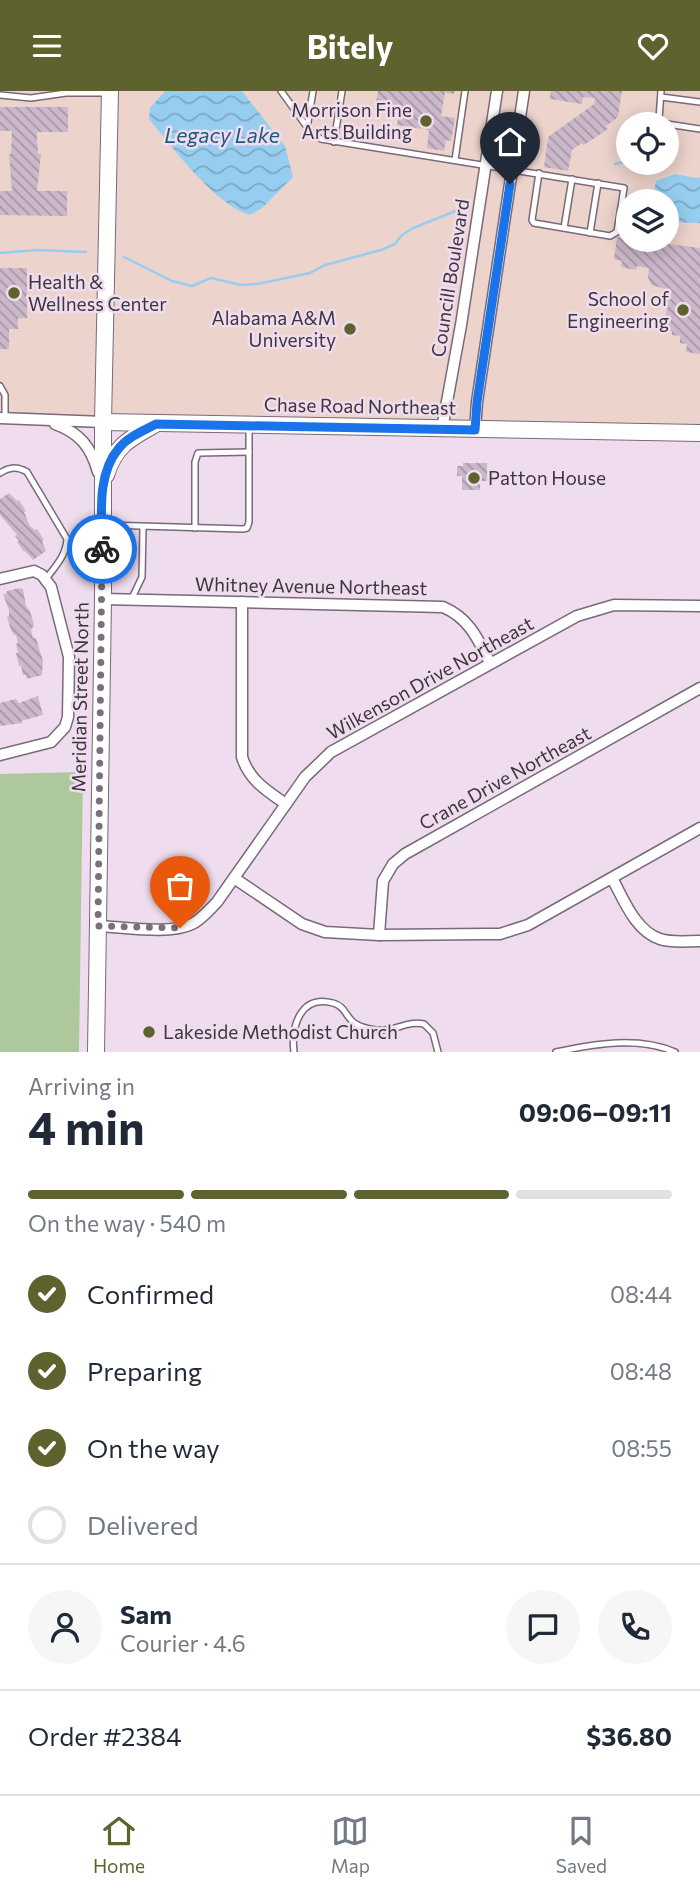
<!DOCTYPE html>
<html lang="en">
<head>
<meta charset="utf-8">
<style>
	:root { --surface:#fff; --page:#f6f6f7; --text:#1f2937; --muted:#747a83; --line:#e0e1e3; --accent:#5e622f }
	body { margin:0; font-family:Commissioner,sans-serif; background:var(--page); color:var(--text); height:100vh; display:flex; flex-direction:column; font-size:26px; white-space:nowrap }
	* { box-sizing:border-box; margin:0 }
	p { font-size:23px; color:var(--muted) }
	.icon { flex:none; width:38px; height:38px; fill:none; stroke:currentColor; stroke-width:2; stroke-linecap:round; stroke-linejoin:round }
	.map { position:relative; height:961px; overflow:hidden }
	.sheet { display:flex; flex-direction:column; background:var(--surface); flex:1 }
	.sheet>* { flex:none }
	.controls { position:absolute; left:616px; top:21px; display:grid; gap:14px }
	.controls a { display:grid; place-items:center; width:63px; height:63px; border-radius:50%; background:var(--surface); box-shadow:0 4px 18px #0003; font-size:35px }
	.pin { position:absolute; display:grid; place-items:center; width:60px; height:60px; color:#fff; margin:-72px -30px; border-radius:50% 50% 50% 0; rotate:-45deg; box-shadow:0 0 7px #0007 }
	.pin .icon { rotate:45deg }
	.courier { position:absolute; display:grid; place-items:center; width:70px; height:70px; margin:-35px; border:5px solid #1a73e8; border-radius:50%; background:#fff; color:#222; box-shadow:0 2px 9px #0007 }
	.overview em { font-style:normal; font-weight:700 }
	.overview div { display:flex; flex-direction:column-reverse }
	.overview { display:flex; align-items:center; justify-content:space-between; height:119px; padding:0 28px }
	h1 { font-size:46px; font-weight:700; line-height:52px }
	.bar { display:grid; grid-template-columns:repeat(4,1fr); gap:10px 7px; align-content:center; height:84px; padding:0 28px }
	.bar i { height:9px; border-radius:5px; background:var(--line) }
	.bar .selected { background:var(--accent) }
	.bar p { grid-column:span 4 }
	.line { display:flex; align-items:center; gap:18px; padding:0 28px; border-top:2px solid var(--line) }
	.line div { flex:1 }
	.round { display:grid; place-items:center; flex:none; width:74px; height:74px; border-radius:37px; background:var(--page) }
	ol { padding:0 28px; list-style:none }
	li { display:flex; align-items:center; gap:21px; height:77px }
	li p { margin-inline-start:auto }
	li .icon { padding:7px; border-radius:50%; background:var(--accent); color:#fff; stroke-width:4 }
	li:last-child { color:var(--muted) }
	li i { width:38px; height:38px; border:4px solid var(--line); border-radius:50% }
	header { display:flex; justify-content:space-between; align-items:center; height:91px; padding:0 28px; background:var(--accent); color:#fff; font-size:32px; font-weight:700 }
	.tab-bar { display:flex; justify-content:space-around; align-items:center; height:98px; border-top:2px solid var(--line); background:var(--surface); font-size:19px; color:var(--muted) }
	.tab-bar a { display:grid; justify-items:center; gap:4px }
	.tab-bar .selected { color:var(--accent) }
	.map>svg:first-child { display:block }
	.education { fill:#ecd3cb; fill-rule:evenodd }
	.grass { fill:#aec89e }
	.water { fill:url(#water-waves) }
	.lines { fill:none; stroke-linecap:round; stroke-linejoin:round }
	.stream { stroke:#97cef0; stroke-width:2.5 }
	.building { fill:url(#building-back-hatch) }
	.lane-casing { stroke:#796979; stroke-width:8 }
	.street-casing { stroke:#796979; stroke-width:13 }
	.secondary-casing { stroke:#796979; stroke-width:18 }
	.lane { stroke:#fff; stroke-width:5 }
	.street { stroke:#fff; stroke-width:10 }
	.secondary { stroke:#fff; stroke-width:16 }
	.done { stroke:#7b6f7a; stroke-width:7; stroke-dasharray:0 12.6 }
	.route { stroke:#1a73e8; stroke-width:9 }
	.poi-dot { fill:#5e622f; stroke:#efdcee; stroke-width:2.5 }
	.labels { text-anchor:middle; stroke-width:5; stroke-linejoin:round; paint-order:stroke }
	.poi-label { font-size:19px; fill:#3d353c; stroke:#efdcee; text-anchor:end }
	.street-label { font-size:19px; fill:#3d353c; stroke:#efdcee }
	.water-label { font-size:21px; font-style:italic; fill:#1b5c7d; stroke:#efdcee }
</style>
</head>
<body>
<header><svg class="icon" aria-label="menu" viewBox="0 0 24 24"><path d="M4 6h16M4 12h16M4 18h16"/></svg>Bitely<svg class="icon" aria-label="heart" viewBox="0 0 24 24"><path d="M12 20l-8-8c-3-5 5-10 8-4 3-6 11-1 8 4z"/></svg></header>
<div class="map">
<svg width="700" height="961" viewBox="0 0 700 961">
	<defs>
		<pattern id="water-waves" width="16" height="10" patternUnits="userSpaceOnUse" patternTransform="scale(1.75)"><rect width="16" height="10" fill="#97cef0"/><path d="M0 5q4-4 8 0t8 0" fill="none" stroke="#7ca8c4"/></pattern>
		<pattern id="building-back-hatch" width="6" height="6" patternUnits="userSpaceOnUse" patternTransform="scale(1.75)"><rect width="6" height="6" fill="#cbb8ca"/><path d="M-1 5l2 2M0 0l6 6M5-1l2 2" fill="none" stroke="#a696a5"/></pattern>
	</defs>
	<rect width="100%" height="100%" fill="#efdcee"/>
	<!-- education -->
	<path class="education" d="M0 0H700V333L352 328 116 338 0 333ZM628 33H667V72H628ZM628 110H667V149H628Z"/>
	<!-- grass -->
	<polygon class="grass" points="83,681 79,961 0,961 0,683"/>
	<!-- water -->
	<g class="water">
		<path d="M165 0H242L285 55 293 86 262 117 250 124C214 113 174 58 149 28L150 17Z"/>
		<polygon points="675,83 696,87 700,86 700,132 667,131 667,110 652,110 656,90"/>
	</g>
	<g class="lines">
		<!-- stream -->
		<g class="stream">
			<polyline points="615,73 628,70"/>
			<polyline points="0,162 37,159 86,161"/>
			<polyline points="124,166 172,190 192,195 211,187 241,194 257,193 310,182 325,174 381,159 395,153 402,144 413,137 468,115"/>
		</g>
	</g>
	<!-- building -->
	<g class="building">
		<polygon points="378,0 455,0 454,3 445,2 441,25 455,27 451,50 446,49 444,60 427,57 429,39 397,34 400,15 376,11"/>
		<polygon points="551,0 622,0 618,26 606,35 608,38 584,54 582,52 572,59 568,80 544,76 548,46 594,13 595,7 583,6 582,13 550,8"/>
		<polygon points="0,16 68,16 68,41 37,41 37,47 38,63 41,63 37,100 67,100 67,125 0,124 0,100 12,100 9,63 11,63 12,40 0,40"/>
		<polygon points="617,146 700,157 700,263 686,261 687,253 680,252 680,245 672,244 672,240 664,238 669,199 651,194 648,186 649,177 637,175 636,179 621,176 622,170 614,168"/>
		<polygon points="0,177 27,177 27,227 18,227 18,238 9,238 9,258 0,258"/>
		<polygon points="463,372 487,372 487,390 480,390 480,399 462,399 462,385 457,385 457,375 463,375"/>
		<polygon points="9,402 17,410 19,409 26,420 24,421 30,435 35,439 37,438 44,449 42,450 46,460 33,469 25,460 24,461 17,451 19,450 15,445 17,444 0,424 0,408"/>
		<polygon points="19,497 23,498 26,515 30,520 34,534 31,539 33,547 36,547 43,570 42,584 27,588 26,584 23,584 21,575 19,575 16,562 18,562 16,553 18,552 16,544 14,544 11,539 7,526 9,525 9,519 3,503 7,502 7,500"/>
		<polygon points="38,605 43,624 21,630 22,632 0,635 0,612 16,608 19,612"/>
	</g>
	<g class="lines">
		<defs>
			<g id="lane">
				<polyline points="281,0 312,43 321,48 624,97 617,141 610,145 534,132 532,129 539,82"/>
				<polyline points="661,0 659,28 661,33 666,33"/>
				<polyline points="0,4 31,7 66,2 107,2"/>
				<polyline points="661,6 700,11"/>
				<polyline points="667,33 700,38"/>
				<polyline points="307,37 313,0"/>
				<polyline points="334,51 342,0"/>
				<polyline points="455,69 465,0"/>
				<polyline points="564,137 572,88"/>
				<polyline points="590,142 598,92"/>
				<polyline points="0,295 5,304 5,328"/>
				<path d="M0 382C10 376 17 375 27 381L67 448C66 465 56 474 46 488"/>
				<polyline points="106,434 243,438 247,437 249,431 249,336"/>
				<polyline points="195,437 195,371 198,362 249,361"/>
				<polyline points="132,507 142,486 143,436"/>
				<path d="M294 961C291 936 300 903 333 912 344 915 345 923 352 930 357 935 370 939 377 939 395 941 407 929 424 933L433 942 438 961"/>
				<path d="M556 961C594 953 638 945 675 961"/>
			</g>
			<g id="street">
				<polyline points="0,327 103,331"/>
				<path d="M55 333C80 342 91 356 98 381"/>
				<polyline points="442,338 461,234 497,0"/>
				<polyline points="475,339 477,311 524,0"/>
				<polyline points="0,488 34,480 42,484 51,496 69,566 68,626 65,636 51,651 0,664"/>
				<path d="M103 508 443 516C469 527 478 548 490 572"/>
				<path d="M242 511V666C249 689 267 700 286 713"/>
				<polyline points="234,787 302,833 325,841 379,844 486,843 500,843 528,834 700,737"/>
				<path d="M612 787C623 807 635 840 660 848 672 852 687 850 700 850"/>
				<path d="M98 835C124 836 170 844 192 833 202 828 209 819 217 811L305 686 331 661 577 525 614 514 700 515"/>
				<polyline points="379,844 383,790 393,773 405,763 700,597"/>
			</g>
			<g id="secondary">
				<polyline points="103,331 700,342"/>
				<path d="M106 384C115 355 129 348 154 334"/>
				<polyline points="96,961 103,508 103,331 110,0"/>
			</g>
		</defs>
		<!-- lane casing -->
		<use href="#lane" class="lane-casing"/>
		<!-- street casing -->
		<use href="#street" class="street-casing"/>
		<!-- secondary casing -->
		<use href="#secondary" class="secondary-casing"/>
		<!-- lane -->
		<use href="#lane" class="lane"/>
		<!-- street -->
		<use href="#street" class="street"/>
		<!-- secondary -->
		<use href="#secondary" class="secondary"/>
	</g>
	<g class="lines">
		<!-- done -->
		<polyline class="done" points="102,458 98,835 180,837"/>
		<!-- route -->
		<path class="route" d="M102 458C102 426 96 384 119 357 128 346 143 340 156 333L475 339 477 311 510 93"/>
	</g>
	<!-- markers -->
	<g class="poi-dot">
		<circle cx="426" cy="30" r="7"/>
		<circle cx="14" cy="202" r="7"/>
		<circle cx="683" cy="219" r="7"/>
		<circle cx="350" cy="238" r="7"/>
		<circle cx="474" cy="387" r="7"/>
		<circle cx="149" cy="941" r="7"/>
	</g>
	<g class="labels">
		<!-- poi labels -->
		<g class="poi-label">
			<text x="412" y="26">Morrison Fine<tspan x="412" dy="22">Arts Building</tspan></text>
			<text x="28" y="198" text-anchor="start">Health &amp;<tspan x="28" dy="22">Wellness Center</tspan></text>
			<text x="669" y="215">School of<tspan x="669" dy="22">Engineering</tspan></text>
			<text x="336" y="234">Alabama A&amp;M<tspan x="336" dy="22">University</tspan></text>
			<text x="488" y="394" text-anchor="start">Patton House</text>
			<text x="163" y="948" text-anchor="start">Lakeside Methodist Church</text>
		</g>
		<!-- street labels -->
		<g class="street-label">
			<text transform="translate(450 187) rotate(-81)" y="7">Councill Boulevard</text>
			<text transform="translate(360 315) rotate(1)" y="7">Chase Road Northeast</text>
			<text transform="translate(311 495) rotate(1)" y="7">Whitney Avenue Northeast</text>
			<text transform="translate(430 587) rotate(-29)" y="7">Wilkenson Drive Northeast</text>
			<text transform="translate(80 606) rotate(-89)" y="7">Meridian Street North</text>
			<text transform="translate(505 687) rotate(-29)" y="7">Crane Drive Northeast</text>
		</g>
		<!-- water labels -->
		<g class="water-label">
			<text x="222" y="52">Legacy Lake</text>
		</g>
	</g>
</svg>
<div class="controls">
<a><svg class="icon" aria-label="locate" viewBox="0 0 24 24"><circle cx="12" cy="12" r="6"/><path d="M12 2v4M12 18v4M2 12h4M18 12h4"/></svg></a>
<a><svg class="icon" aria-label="layers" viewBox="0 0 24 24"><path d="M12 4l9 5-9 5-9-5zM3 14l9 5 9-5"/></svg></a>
</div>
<div class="pin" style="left:180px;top:837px;background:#ea580c"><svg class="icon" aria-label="bag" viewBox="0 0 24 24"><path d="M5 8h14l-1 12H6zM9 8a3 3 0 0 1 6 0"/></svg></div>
<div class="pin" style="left:510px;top:93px;background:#1f2937"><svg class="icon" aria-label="home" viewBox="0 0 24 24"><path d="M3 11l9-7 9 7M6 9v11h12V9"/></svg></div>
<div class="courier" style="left:102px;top:458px"><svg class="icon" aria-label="bike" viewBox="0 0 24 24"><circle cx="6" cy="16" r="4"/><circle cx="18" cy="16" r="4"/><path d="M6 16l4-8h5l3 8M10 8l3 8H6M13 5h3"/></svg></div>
</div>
<section class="sheet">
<div class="overview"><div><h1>4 min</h1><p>Arriving in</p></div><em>09:06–09:11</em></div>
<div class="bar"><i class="selected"></i><i class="selected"></i><i class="selected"></i><i></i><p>On the way · 540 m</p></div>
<ol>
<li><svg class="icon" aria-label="check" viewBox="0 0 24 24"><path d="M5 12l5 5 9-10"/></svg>Confirmed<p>08:44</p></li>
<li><svg class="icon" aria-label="check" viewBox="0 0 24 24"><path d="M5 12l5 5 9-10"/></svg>Preparing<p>08:48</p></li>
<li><svg class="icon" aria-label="check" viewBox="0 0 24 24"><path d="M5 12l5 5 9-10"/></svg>On the way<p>08:55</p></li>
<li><i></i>Delivered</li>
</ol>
<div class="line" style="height:126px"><a class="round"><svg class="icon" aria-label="person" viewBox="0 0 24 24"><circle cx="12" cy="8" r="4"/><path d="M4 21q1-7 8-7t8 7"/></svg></a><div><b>Sam</b><p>Courier · 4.6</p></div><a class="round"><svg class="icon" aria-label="chat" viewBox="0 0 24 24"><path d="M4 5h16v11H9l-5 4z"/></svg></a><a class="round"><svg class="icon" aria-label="phone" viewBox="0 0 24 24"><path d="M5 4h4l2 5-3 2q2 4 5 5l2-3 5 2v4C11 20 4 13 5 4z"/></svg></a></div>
<div class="line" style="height:91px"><div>Order #2384</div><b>$36.80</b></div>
</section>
<nav class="tab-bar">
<a class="selected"><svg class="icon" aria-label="home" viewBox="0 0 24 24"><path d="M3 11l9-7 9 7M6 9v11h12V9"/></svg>Home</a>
<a><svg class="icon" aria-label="map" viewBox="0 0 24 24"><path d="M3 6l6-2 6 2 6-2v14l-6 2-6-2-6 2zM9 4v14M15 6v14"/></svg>Map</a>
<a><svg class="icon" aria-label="saved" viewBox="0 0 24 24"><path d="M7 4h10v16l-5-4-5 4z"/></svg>Saved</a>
</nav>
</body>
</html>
